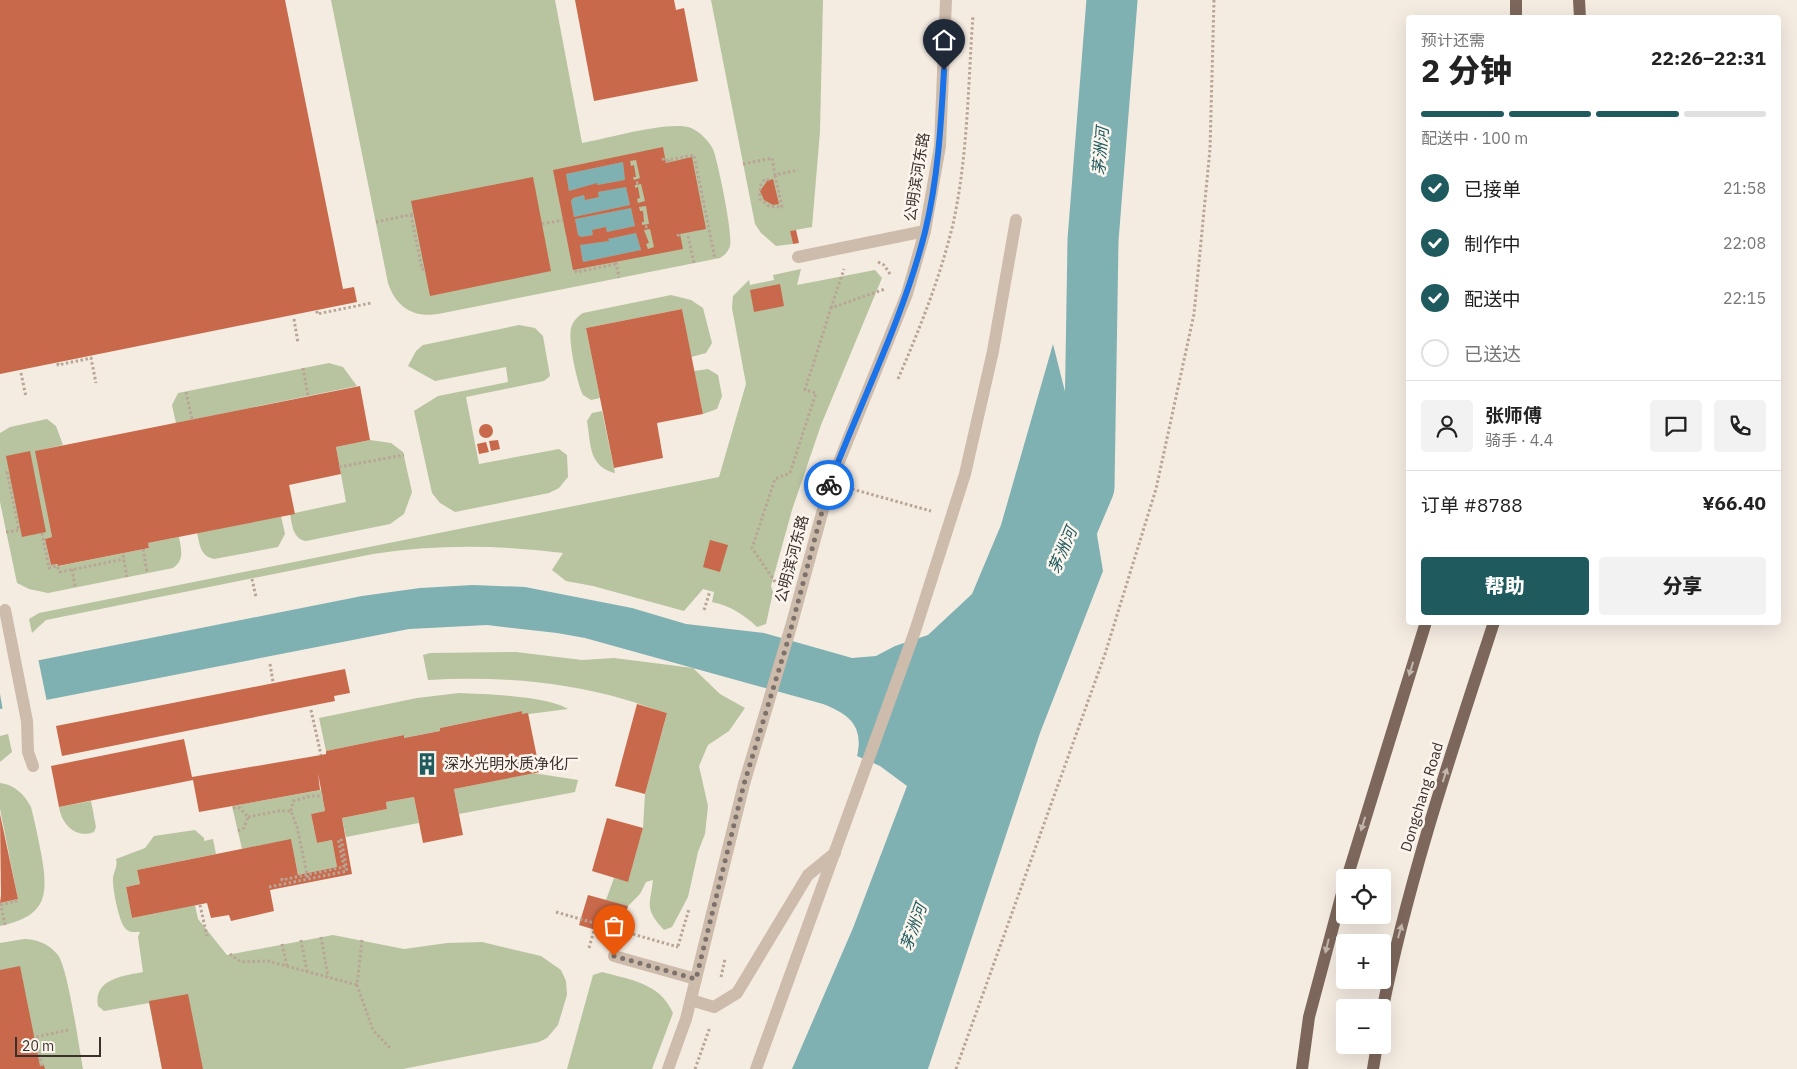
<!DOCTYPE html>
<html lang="zh">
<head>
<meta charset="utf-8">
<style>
	:root { --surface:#fff; --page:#f2f2f2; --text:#222; --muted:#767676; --line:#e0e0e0; --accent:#1f5a5e }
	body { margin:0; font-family:"IBM Plex Sans","Noto Sans SC",sans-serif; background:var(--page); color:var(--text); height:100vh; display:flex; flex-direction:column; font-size:19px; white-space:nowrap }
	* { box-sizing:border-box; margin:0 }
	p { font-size:16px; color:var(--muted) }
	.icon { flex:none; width:28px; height:28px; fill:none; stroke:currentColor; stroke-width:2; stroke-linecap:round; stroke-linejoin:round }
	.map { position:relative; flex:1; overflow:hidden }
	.sheet { position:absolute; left:1406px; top:15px; width:375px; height:610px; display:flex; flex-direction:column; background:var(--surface); border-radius:5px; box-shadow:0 5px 20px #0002 }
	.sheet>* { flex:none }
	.buttons { position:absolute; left:1336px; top:869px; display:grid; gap:10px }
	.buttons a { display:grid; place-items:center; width:55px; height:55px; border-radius:5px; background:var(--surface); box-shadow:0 5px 20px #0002; font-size:25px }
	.scale { position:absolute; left:15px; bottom:12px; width:86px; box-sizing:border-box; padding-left:5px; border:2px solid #3b302b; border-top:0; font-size:14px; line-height:18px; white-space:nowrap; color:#3b302b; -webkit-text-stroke:4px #fbf5ee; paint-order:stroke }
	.pin { position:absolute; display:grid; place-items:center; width:42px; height:42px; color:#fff; margin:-51px -21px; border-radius:50% 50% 50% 0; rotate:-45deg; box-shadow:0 0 5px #0007 }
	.pin .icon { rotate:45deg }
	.courier { position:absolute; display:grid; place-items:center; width:50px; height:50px; margin:-25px; border:4px solid #1a73e8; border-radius:50%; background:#fff; color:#222; box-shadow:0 1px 6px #0007 }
	.headline em { font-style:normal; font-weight:800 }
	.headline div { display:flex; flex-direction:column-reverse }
	.headline { display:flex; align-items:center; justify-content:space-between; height:85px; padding:0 15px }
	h1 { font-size:32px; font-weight:800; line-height:38px }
	.bar { display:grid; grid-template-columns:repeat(4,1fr); gap:8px 5px; align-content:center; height:60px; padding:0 15px }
	.bar i { height:6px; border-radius:4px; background:var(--line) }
	.bar .active { background:var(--accent) }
	.bar p { grid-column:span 4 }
	.line { display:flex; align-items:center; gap:12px; padding:0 15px; border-top:1px solid var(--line) }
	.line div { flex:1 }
	.round { display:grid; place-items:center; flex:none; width:52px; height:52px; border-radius:5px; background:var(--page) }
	ol { padding:0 15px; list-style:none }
	li { display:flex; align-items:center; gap:15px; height:55px }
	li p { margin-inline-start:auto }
	li .icon { padding:5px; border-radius:50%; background:var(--accent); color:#fff; stroke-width:4 }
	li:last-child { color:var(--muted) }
	li i { width:28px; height:28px; border:2px solid var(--line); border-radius:50% }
	.action { display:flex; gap:10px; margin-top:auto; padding:10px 15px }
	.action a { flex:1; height:58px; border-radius:5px; background:var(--accent); color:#fff; font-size:20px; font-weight:800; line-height:58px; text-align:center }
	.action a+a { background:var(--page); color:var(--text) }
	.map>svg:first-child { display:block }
	.green { fill:#b8c4a0 }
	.water { fill:#7fb0b2 }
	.pier { fill:#f4ebe1 }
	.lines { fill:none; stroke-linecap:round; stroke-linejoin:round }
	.river { stroke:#7fb0b2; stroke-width:51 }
	.building { fill:#c8694b; fill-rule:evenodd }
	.path { stroke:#b9a596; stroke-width:3; stroke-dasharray:2.5 2.5; stroke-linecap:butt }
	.pedestrian { stroke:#cdbbac; stroke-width:12 }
	.tertiary { stroke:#cdbbac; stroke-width:12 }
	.primary { stroke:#7d675c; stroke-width:12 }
	.path-bridge { stroke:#b9a596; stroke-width:3; stroke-dasharray:2.5 2.5; stroke-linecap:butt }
	.oneway { fill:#c2b5ac }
	.done { stroke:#7c716b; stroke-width:5; stroke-dasharray:0 9 }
	.route { stroke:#1a73e8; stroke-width:6 }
	.labels { text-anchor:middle; stroke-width:5; stroke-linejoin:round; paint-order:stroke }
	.street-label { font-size:15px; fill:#3b302b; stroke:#fbf5ee }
	.poi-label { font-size:15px; fill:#3b302b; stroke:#fbf5ee; text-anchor:start }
	.water-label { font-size:16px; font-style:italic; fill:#1f5a5e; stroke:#fbf5ee }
</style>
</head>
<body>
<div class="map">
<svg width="1797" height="1069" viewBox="0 0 1797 1069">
	<rect width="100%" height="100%" fill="#f4ebe1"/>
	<!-- green -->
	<g class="green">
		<path d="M331 0H555L582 143C606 139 670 120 691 128 699 131 709 141 713 149 718 162 733 234 730 246 728 252 725 255 720 258L438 314C413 318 396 307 388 283Z"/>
		<polygon points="711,0 823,0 820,131 812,227 790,231 793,244 776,246 761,233 755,224"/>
		<path d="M801 269 797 285 875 270 882 278 821 425 792 510 771 586 773 592 766 624 757 627C743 614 731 606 712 602L714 592 703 589 684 611 593 586 566 581 552 570 563 553C500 545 436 544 373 554L46 620 32 633 29 619 39 613 719 477 746 384 732 308 733 296 749 280 750 285 774 280 773 275Z"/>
		<path d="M671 295 691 300 703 308 712 343 706 353 691 357 682 309 586 328 600 398 591 400 583 395C577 383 568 341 571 328 573 321 577 317 583 313Z"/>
		<polygon points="519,325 535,328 543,336 550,376 544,381 466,397 479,464 559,449 567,455 568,477 559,488 549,493 455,512 440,503 432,493 414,411 438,396 508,382 506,367 435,381 408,366 416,351 423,345"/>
		<polygon points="329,363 343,367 357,386 176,423 172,405 178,393"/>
		<polygon points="708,369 718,375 722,396 717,409 703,414 694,371"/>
		<path d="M602 411 615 473H614C588 465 591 444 587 421L592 413Z"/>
		<path d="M47 419 56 426 63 445 36 451 52 537 45 539 51 565 58 564 59 566 149 548 148 543 179 537C181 549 185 560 173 568L48 593 29 589 17 583 0 502V433L10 427Z"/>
		<path d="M370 440 391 443 403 452 412 492 404 514 390 524 306 541C293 539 292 525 290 514L346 502 336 447Z"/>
		<path d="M281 516 285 534 278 547 214 559C200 556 200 545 197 533Z"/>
		<path d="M516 652 582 660 614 658 693 668 720 694 745 708 729 731 708 745 699 766 708 806 705 834 698 852 688 897 672 927 664 930C644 908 650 906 653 880L646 882 640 894 628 906 606 900 614 878 628 881 643 828 645 794 667 713C652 709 638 703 623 699 560 681 493 676 428 680L423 655 430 653Z"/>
		<path d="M459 693C485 694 548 696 568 709L529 714H522V711L440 728V731L404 738V735L326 751 319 718 417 698Z"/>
		<polygon points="8,734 12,752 0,762 0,736"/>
		<polygon points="533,773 578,780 575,792 459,814 454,789"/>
		<path d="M0 783C15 785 24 794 31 807 35 822 38 838 41 853 49 896 47 916 0 926V903L18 899 0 809Z"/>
		<polygon points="321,790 325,811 311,814 317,843 332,840 337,867 298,875 291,840 242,849 232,806"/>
		<polygon points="414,797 419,823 346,837 342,818 387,809 386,802"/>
		<path d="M91 801 96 827 94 832C76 839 62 825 59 807Z"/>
		<path d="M195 830 204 838V841L213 839 216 854 137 870 140 884 126 887 132 918 195 905 198 919 227 955 333 935 404 949 447 943 482 942 541 956 561 970 566 981 567 995 558 1025 547 1038 539 1042 403 1069H162L149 1003 104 1011 98 1006C93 979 123 976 143 972L138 937 140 932C134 932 129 933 125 928 119 922 112 887 113 878 114 870 118 867 116 859L145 848 154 836Z"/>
		<path d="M24 939C37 939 49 944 58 955 68 969 79 1047 83 1069H0V943Z"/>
		<path d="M602 972C631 980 660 983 673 1013L652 1069H567L593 975Z"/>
	</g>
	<!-- water -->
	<g class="water">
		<polygon points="623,162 625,180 597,185 597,184 569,191 566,174"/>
		<polygon points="626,187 630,205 574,217 571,201 573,198 584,195 585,200 599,197 598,192"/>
		<polygon points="631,208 635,226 607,232 606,227 592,230 593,235 581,237 578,235 575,219"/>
		<polygon points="636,233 641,250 583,262 580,245 608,241 608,239"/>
		<path d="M1053 344 1089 487 1103 571 1040 733 928 1069H792L853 928 907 786 880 766 857 756C864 726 849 714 823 704L585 638 557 633 487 625 409 629 0 709V668L362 596 420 588 473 585 525 587 632 608 686 624 764 633 852 658 876 656 895 646 928 635 972 594 1001 525Z"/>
	</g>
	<!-- pier -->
	<polygon class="pier" points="38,658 47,702 3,711 0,694 0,665"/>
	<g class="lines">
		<!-- river -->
		<polyline class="river" points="1061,553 1089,487 1093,240 1112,0"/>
	</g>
	<!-- building -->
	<g class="building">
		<polygon points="0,0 285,0 343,289 354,287 357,302 0,374"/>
		<polygon points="575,0 674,0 676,10 684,8 698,81 594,101"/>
		<path d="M663 147 666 163 692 157 706 229 680 234 683 249 573 270 553 170ZM636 160 640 178 634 180 633 177H636L634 165 631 166 630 161ZM623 162 625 180 597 185V183L569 191 566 174ZM641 184 645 201 638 203 637 199 640 198 638 187 635 188V185ZM626 187 630 205 574 217 571 201 573 198 584 195 585 200 599 197 598 192ZM646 206 649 224 642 225V222H644L643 211H640L639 207ZM631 208 635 226 607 232 606 227 592 230 593 235 581 237 578 235 575 219ZM650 229 654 247 648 249 646 244 649 243 644 230ZM636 233 641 250 583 262 580 245 609 241 608 239Z"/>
		<polygon points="533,177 551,271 430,296 411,201"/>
		<polygon points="773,179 779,204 773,205 764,200 760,191 767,181"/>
		<polygon points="796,230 799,243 793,244 790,231"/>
		<polygon points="780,284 784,306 754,312 750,290"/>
		<polygon points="682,309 703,414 657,423 663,458 614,468 586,328"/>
		<polygon points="360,386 370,440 336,447 341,474 289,485 295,514 148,543 149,548 58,566 58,564 51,565 45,539 52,537 35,451"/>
		<circle cx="486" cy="431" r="7"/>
		<polygon points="498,440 500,449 491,451 489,441"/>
		<polygon points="486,442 489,452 479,454 477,444"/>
		<polygon points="30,451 46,532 22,537 6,456"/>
		<polygon points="710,540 728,545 720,572 703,567"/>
		<polygon points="345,669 350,693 334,696 335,701 62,756 56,726"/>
		<polygon points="637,704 667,713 645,794 615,786"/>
		<polygon points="522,711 522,714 528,713 540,772 454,789 463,835 423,843 414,797 386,802 387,809 342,818 352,874 270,890 274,911 231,921 229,915 211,918 207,903 132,918 126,887 140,884 137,870 291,839 298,875 337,867 332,840 317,843 311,814 325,811 318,773 320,790 199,812 193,780 59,807 51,766 184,739 192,777 321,755 326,754 326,751 404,735 404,738 440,731 440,728"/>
		<polygon points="0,814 18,899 0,903 1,895"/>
		<polygon points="607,818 643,828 628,882 592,871"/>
		<polygon points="588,895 628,906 619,937 579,925"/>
		<polygon points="20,966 40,1066 44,1065 45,1069 0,1069 0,970"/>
		<polygon points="188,994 203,1069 162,1069 149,1001"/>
	</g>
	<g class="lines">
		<!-- path -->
		<g class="path">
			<polyline points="663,158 664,163"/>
			<polyline points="669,162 668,160 694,155 715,259"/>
			<polyline points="743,164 772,158 775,175 798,170"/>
			<polyline points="769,180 765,179 760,186 760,199 769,206 782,207 775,175"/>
			<polyline points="636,183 640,182"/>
			<polyline points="411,215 422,269 425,269"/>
			<polyline points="376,222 414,214"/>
			<polyline points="542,224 563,220"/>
			<polyline points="645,227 650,226"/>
			<polyline points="678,234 679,239"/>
			<polyline points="688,236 694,263"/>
			<polyline points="616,262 619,278"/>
			<polyline points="878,262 884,265 890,274"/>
			<polyline points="576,270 576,272 616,264"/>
			<polyline points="831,308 844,269"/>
			<polyline points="317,311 317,314 371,303"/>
			<polyline points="294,319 298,343"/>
			<polyline points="58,363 58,365 91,358 96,383"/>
			<polyline points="303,368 308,396"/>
			<polyline points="21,373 26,397"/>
			<path d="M898 379C920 328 940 278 953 224 968 156 968 84 973 15"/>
			<polyline points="186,392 192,419"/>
			<polyline points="339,467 404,455"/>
			<polyline points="852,489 931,511"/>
			<polyline points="6,532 19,530 7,472 9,471"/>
			<polyline points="42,533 49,568 57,566 60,572 124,559"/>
			<polyline points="143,549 147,573"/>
			<polyline points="123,555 127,577"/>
			<polyline points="72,569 75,587"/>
			<polyline points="252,579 256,597"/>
			<polyline points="778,586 752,548 775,479 790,473 816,393 805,390 831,308 885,289"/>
			<polyline points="704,610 710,591"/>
			<polyline points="270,664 273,682"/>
			<polyline points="311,710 321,755"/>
			<polyline points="233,808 240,808 248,817 244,828 238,831"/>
			<polyline points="291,811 293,801 311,796 323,796"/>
			<polyline points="248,817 279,811 291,811 297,827 308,879"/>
			<polyline points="269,887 347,871 341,838"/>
			<polyline points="200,905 207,936"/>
			<polyline points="556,912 678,947"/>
			<polyline points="5,925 1,905 16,901 15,900"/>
			<polyline points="321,937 328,977"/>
			<polyline points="301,940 307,972"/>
			<polyline points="362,940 357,985 373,1030 390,1048"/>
			<polyline points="282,944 287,966"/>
			<polyline points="678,946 689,909"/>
			<polyline points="589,948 596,923"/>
			<polyline points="230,954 241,962 268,961 357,985"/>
			<polyline points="721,977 725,959"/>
			<polyline points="42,1066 36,1037 68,1030"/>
			<polyline points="695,1069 710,1027"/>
			<polyline points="956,1069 1105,654 1156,489 1194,314 1210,149 1214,0"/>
		</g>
		<!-- pedestrian -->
		<g class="pedestrian">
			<polyline points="5,610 27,721 28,752 33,766"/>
			<polyline points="691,1000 714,1007 737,993 808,875 835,853"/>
			<polyline points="756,1069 915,631 965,474 993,351 1016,220"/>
		</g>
		<!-- tertiary -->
		<g class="tertiary">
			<polyline points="798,257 925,231"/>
			<polyline points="614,956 696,979"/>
			<polyline points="668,1069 686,1019 744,784 792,623 830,484 907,294 925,231 940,146 946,0"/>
		</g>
		<!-- primary -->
		<g class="primary">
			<polyline points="1516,0 1516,18"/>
			<polyline points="1579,0 1580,18"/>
			<polyline points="1347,878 1426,622"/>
			<path d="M1382 1012C1408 880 1452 751 1494 622"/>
			<polyline points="1302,1069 1309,1017 1345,882"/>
			<polyline points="1373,1069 1377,1045"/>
		</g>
		<!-- path-bridge -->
		<polyline class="path-bridge" points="282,878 282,880 344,867 338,839"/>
	</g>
	<!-- one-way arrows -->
	<defs><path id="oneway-solid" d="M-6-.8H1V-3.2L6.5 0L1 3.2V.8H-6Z" transform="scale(1.25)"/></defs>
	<g class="oneway">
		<use href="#oneway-solid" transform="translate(1411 669) rotate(107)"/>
		<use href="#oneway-solid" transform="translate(1445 775) rotate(-72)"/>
		<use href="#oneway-solid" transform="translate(1363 824) rotate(107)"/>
		<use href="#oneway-solid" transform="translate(1400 931) rotate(-74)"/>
		<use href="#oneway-solid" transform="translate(1327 946) rotate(104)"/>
	</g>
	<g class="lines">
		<!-- done -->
		<polyline class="done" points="614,956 696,979 744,784 788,640 829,485"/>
		<!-- route -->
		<path class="route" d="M829 485C861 401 903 319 925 232 938 179 941 125 944 70"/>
	</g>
	<!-- icons -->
	<defs>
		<symbol id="building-bare" viewBox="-9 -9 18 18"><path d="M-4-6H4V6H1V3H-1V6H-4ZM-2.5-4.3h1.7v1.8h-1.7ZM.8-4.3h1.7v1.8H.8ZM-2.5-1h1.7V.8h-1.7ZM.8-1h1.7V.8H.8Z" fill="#1f5a5e" stroke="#fbf5ee" stroke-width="2.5" paint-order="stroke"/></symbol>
	</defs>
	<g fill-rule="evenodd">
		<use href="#building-bare" x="411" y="748" width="32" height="32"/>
	</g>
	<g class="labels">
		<!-- street labels -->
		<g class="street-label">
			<text transform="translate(917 177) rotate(-81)" y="5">公明滨河东路</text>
			<text transform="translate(792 559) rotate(-75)" y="5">公明滨河东路</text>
			<text transform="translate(1422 797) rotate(-73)" y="5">Dongchang Road</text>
		</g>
		<!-- poi labels -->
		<g class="poi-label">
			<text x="444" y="769">深水光明水质净化厂</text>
		</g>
		<!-- water labels -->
		<g class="water-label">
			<text transform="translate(1100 151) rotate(-85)" y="6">茅洲河</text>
			<text transform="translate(1062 550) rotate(-67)" y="6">茅洲河</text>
			<text transform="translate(913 927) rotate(-70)" y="6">茅洲河</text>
		</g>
	</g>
</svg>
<div class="buttons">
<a><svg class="icon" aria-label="locate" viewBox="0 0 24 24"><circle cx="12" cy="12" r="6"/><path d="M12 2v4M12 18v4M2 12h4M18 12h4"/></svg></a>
<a>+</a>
<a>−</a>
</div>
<div class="scale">20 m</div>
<div class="pin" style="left:614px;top:956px;background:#ea580c"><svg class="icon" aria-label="bag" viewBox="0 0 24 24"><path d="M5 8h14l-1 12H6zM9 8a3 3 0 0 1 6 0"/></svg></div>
<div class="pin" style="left:944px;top:70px;background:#1f2937"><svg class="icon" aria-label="home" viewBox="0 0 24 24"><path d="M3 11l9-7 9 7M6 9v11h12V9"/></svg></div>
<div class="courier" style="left:829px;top:485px"><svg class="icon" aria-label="bike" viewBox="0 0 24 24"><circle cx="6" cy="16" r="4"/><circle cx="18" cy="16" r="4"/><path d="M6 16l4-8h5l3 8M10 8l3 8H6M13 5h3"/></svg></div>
<section class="sheet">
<div class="headline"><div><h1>2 分钟</h1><p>预计还需</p></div><em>22:26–22:31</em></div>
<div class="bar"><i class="active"></i><i class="active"></i><i class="active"></i><i></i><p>配送中 · 100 m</p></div>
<ol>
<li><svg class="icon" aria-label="check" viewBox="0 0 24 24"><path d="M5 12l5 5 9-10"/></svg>已接单<p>21:58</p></li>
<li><svg class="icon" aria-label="check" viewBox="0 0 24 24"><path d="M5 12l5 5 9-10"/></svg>制作中<p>22:08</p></li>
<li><svg class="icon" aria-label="check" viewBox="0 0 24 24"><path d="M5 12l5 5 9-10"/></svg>配送中<p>22:15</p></li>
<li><i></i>已送达</li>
</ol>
<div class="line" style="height:90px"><a class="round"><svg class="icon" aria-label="person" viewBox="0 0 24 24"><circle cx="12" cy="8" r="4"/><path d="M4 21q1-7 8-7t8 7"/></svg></a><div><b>张师傅</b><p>骑手 · 4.4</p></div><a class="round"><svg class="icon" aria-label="chat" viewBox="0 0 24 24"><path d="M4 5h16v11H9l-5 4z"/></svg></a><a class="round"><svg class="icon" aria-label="phone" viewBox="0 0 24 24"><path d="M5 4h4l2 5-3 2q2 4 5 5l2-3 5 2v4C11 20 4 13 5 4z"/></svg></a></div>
<div class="line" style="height:65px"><div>订单 #8788</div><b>¥66.40</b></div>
<div class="action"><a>帮助</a><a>分享</a></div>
</section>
</div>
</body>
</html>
